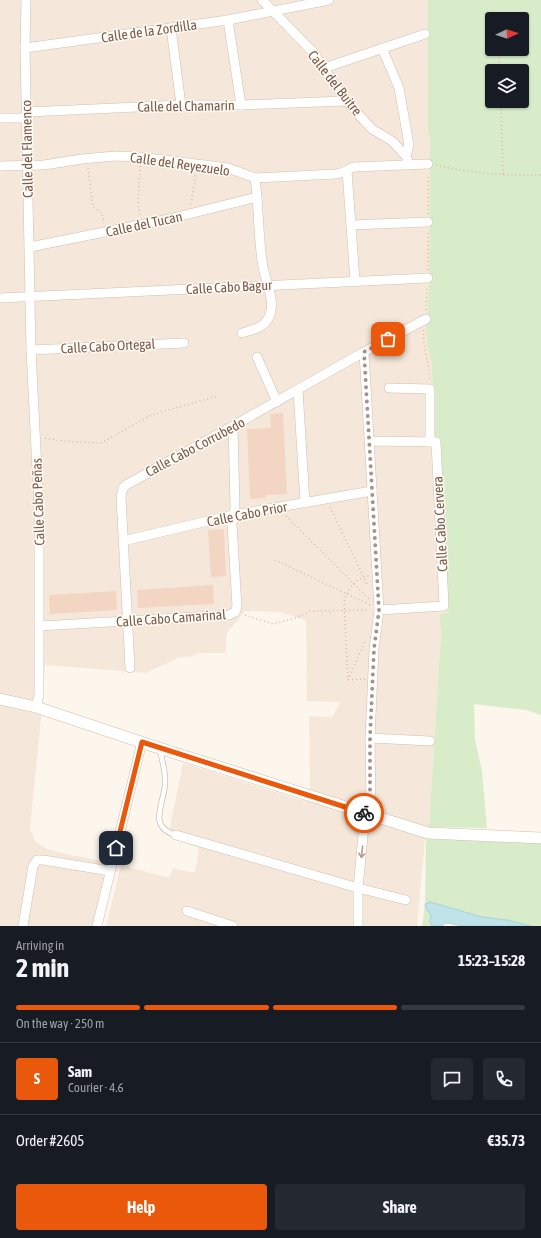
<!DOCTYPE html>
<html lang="en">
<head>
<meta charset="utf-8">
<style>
	:root { --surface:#171b24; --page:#242831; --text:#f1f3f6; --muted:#9ea1a6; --line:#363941; --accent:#ea580c }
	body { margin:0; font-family:"Asap Condensed",sans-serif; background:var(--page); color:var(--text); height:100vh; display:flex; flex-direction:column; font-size:15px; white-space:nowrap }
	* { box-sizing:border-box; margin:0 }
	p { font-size:13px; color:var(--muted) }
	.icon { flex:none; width:22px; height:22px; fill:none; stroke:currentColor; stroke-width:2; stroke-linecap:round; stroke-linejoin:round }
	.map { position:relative; height:926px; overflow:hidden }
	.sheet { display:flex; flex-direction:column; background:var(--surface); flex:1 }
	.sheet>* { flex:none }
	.needle { width:26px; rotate:87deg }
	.controls { position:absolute; left:485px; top:12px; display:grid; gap:8px }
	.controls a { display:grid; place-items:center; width:44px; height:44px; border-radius:4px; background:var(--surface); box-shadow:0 1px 3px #0004; font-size:20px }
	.pin { position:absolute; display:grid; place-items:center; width:34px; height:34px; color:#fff; margin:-17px; border-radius:8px; box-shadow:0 2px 6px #0006 }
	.courier { position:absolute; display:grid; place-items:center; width:40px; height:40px; margin:-20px; border:3px solid #ea580c; border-radius:50%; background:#fff; color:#222; box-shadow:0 1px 5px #0007 }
	.head em { font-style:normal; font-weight:700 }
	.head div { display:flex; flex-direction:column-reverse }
	.head { display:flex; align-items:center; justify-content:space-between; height:68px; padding:0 16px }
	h1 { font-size:26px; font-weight:700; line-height:30px }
	.bar { display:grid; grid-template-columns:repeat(4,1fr); gap:6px 4px; align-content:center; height:48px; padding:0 16px }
	.bar i { height:5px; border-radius:3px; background:var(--line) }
	.bar .selected { background:var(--accent) }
	.bar p { grid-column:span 4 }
	.line { display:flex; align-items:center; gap:10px; padding:0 16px; border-top:1px solid var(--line) }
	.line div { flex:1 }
	.round { display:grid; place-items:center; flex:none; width:42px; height:42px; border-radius:4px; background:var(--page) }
	.primary-button { display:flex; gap:8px; margin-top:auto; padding:8px 16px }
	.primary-button a { flex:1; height:46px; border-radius:4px; background:var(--accent); color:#fff; font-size:16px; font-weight:700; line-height:46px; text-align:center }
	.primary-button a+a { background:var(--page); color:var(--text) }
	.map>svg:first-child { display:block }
	.residential { fill:#f5e8da }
	.green { fill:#d8ecc9; fill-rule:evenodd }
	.water { fill:#bfe3e8; stroke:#a5d3da }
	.building { fill:#f3d5c3 }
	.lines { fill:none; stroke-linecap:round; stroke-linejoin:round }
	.service-casing { stroke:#d1beb0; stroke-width:6 }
	.minor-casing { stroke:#d1beb0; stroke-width:10 }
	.tertiary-casing { stroke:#d1beb0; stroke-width:12 }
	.path { stroke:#d9b8a5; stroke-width:1.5; stroke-dasharray:1 3; stroke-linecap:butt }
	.service { stroke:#fff; stroke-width:4.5 }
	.minor { stroke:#fff; stroke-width:9 }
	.tertiary { stroke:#fff; stroke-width:11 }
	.oneway { stroke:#af9d94 }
	.done { stroke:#a89285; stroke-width:4; stroke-dasharray:0 7.2 }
	.route { stroke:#ea580c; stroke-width:5 }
	.labels { text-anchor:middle; stroke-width:3; stroke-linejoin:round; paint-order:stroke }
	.street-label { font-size:14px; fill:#7a5c4d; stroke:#fffaf3 }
</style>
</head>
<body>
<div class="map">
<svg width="541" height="926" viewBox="0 0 541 926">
	<rect width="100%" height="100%" fill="#fdf6ec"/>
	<!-- residential -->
	<polygon class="residential" points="0,0 428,0 428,134 430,135 430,164 429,286 426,328 427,345 432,365 434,437 439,438 449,612 439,614 441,632 429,827 425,841 417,926 106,926 121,865 169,878 173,868 195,873 199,848 168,836 183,763 307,802 310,788 309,716 332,717 341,702 307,701 306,620 279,612 245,611 237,621 228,631 226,637 226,653 198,653 192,656 178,658 146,673 45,665 42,709 30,829 35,841 45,848 62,853 112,863 97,926 0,926"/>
	<!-- green -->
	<g class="green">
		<path d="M428 0H541V715L526 710 474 704 475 740 482 771 487 828 429 827 441 632 439 614 449 612 439 438 433 437 432 365 427 345 426 328 429 286 430 135H428ZM492 19H522V49H492ZM492 71H522V101H492Z"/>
		<polygon points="426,839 541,842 541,926 531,926 507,920 482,917 430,902 426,908 431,916 430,921 432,926 422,926 425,904"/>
	</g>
	<!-- water -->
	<polygon class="water" points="430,902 482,917 507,920 531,926 462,926 449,923 445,923 442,926 432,926 430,921 431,916 426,908 425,904"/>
	<!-- building -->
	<g class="building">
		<polygon points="283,413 287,494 266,495 266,498 250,499 247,429 271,428 270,414"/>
		<polygon points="224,529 226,576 211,577 208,530"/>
		<polygon points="213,585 214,604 138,608 137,590"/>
		<polygon points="116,591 117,610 50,614 49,595"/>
	</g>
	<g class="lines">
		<defs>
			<path id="service" d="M160 750C162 761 166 772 165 784 164 804 147 827 176 835"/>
			<g id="minor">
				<polyline points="26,0 25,48 31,350 39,510 39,696 36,707"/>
				<polyline points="262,0 313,52 346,101 372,129 392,141 406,156 409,164"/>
				<polyline points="228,20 241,105"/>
				<polyline points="171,28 181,105"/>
				<polyline points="25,48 228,20 329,0"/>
				<polyline points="382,48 399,88 409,145 406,156"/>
				<polyline points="325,69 330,66 425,34"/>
				<polyline points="27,112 181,105 241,105 346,101"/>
				<polyline points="0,118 27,118"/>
				<path d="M0 166 44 165 82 159 115 156 140 157 228 168 255 178 336 174C346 173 346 169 355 167L428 164"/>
				<polyline points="347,171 355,281"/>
				<polyline points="351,225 428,222"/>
				<polyline points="30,247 169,219 257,197"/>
				<polyline points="0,298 428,278"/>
				<path d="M242 333C251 330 263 328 268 319 277 303 266 283 263 267 258 238 259 207 255 178"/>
				<polyline points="31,350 184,343"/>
				<polyline points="364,352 379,610 444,606 436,442 369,441"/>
				<polyline points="257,357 277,402"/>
				<polyline points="389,388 430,389 430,442"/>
				<polyline points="298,390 305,503"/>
				<polyline points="123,541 233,515 372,491"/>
				<polyline points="40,626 229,615 235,612 237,607 232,524 235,508 233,426"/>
				<polyline points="130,668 121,497 123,488 126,485 233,426 364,352 426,319"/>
				<polyline points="370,738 430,741"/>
				<polyline points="176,835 358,888 406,900"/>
				<polyline points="187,911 233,926"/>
				<polyline points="23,926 33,866 37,860 43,860 110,871"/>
				<polyline points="97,926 142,742"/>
				<polyline points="358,926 358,888 364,825 371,805 370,738 374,649 379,610"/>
			</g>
			<polyline id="tertiary" points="0,699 36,707 159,748 428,833 541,838"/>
		</defs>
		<!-- service casing -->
		<use href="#service" class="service-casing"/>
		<!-- minor casing -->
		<use href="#minor" class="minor-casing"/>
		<!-- tertiary casing -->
		<use href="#tertiary" class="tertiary-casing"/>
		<!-- path -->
		<g class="path">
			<polyline points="499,49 500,71"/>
			<polyline points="501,101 503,175"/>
			<path d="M436 165C470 173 506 176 541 175"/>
			<polyline points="140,166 138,203 140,216"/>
			<polyline points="88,168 93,207 102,213 104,223"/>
			<polyline points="191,204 196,172"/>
			<polyline points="428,214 428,174"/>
			<polyline points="428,270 428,232"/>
			<polyline points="426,310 427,288"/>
			<path d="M424 330C422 347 429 362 430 379"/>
			<polyline points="45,438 63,441 101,443 151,415 218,396"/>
			<polyline points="330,507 368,586"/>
			<polyline points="286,516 370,600"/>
			<polyline points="275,560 370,605"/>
			<polyline points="245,615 273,624 296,618 310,611 369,610"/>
			<path d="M365 679 348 680 344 602C347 589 355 578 369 576"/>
			<polyline points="348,680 365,641"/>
		</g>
		<!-- service -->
		<use href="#service" class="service"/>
		<!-- minor -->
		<use href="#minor" class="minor"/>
		<!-- tertiary -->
		<use href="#tertiary" class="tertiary"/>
	</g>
	<!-- one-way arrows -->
	<defs><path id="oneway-shaft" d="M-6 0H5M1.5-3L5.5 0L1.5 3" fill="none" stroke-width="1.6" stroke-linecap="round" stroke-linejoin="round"/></defs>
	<use class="oneway" href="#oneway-shaft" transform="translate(362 852) rotate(96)"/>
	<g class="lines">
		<!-- done -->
		<polyline class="done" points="364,813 368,814 370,805 370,738 374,649 379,610 364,352 388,339"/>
		<!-- route -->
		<polyline class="route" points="116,848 142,742 364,813"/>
	</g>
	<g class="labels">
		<!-- street labels -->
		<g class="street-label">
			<text transform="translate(149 31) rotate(-8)" y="5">Calle de la Zordilla</text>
			<text transform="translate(335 83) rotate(52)" y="5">Calle del Buitre</text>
			<text transform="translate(186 106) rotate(-1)" y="5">Calle del Chamarin</text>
			<text transform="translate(27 149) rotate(-91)" y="5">Calle del Flamenco</text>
			<text transform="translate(180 164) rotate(8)" y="5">Calle del Reyezuelo</text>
			<text transform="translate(144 224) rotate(-12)" y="5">Calle del Tucan</text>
			<text transform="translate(229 287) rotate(-3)" y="5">Calle Cabo Bagur</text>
			<text transform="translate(108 346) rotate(-3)" y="5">Calle Cabo Ortegal</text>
			<text transform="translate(195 447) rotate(-28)" y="5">Calle Cabo Corrubedo</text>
			<text transform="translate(38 502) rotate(-92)" y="5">Calle Cabo Peñas</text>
			<text transform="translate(247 514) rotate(-11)" y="5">Calle Cabo Prior</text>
			<text transform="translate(440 524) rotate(-93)" y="5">Calle Cabo Cervera</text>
			<text transform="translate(171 618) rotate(-4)" y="5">Calle Cabo Camarinal</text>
		</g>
	</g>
</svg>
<div class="controls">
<a><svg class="needle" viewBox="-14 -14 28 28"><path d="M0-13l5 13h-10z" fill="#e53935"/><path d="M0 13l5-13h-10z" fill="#9ea1a6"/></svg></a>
<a><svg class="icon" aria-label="layers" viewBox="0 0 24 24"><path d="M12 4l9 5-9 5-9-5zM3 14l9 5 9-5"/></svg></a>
</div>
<div class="pin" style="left:388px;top:339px;background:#ea580c"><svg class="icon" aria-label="bag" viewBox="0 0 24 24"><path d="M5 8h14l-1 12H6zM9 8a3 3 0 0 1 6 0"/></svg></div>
<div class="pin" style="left:116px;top:848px;background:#1f2937"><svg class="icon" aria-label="home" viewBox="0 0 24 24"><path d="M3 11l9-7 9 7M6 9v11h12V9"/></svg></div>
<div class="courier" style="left:364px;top:813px"><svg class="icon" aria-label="bike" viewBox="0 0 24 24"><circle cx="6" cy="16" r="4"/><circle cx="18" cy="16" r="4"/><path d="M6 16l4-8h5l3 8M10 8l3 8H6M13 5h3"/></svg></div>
</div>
<section class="sheet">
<div class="head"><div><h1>2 min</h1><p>Arriving in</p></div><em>15:23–15:28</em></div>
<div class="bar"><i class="selected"></i><i class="selected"></i><i class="selected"></i><i></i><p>On the way · 250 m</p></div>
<div class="line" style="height:72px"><b class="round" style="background:var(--accent);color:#fff">S</b><div><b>Sam</b><p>Courier · 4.6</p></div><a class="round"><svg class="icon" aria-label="chat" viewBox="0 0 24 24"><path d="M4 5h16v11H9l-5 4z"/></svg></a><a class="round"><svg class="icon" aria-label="phone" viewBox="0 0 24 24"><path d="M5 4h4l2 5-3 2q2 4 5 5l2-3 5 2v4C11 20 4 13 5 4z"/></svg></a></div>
<div class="line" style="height:52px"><div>Order #2605</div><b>€35.73</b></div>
<div class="primary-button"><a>Help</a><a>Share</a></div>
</section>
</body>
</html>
